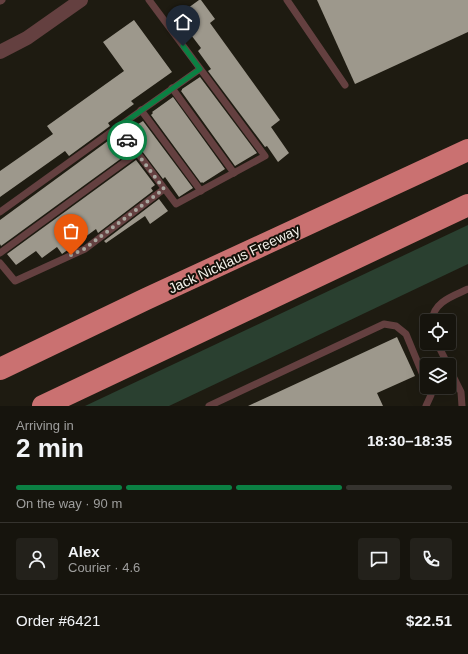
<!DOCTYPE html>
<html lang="en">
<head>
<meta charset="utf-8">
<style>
	:root { --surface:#16140d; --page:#23211b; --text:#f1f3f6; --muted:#9e9e9d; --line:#35332e; --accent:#0b8043 }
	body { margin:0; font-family:Helvetica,sans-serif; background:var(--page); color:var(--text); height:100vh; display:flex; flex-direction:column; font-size:15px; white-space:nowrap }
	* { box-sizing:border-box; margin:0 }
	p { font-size:13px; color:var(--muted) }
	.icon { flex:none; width:22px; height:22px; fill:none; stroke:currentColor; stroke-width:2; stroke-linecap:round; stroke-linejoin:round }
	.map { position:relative; height:406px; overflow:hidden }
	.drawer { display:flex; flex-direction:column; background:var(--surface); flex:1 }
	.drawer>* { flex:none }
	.fabs { position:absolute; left:420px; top:314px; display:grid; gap:8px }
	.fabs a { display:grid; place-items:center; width:36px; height:36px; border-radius:4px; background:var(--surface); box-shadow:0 4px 16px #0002,0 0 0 1px var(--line); font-size:20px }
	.pin { position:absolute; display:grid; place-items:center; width:34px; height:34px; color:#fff; margin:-41px -17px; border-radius:50% 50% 50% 0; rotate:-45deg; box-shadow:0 0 4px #0007 }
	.pin .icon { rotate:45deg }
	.courier { position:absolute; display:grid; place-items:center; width:40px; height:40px; margin:-20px; border:3px solid #0b8043; border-radius:50%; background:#fff; color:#222; box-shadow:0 1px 5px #0007 }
	.headline em { font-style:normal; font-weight:700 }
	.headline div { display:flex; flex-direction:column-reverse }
	.headline { display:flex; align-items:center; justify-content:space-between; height:68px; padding:0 16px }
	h1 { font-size:26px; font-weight:700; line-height:30px }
	.bar { display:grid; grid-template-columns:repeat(4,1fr); gap:6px 4px; align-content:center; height:48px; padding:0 16px }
	.bar i { height:5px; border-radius:3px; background:var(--line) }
	.bar .active { background:var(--accent) }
	.bar p { grid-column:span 4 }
	.line { display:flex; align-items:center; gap:10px; padding:0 16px; border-top:1px solid var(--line) }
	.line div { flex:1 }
	.round { display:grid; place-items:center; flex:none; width:42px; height:42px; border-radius:4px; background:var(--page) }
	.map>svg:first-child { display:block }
	.green { fill:#2a4030 }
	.building { fill:#9d988c }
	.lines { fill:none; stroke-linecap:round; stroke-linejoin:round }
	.service { stroke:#644040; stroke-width:7 }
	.minor { stroke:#644040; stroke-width:14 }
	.motorway { stroke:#ca7171; stroke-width:22 }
	.done { stroke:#a8a69e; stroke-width:4; stroke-dasharray:0 7.2 }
	.route { stroke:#0b8043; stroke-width:5 }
	.labels { text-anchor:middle; stroke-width:4; stroke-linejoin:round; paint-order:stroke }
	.street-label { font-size:14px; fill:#f3f1ea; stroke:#151109 }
</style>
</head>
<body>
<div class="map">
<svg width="468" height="406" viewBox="0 0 468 406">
	<rect width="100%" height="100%" fill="#1e1b11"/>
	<!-- green -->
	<polygon class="green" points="468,225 468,264 169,406 85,406"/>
	<!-- building -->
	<g class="building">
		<polygon points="199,0 201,0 215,19 210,23 280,120 271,127 289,153 278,162 267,146 265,147 208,71 211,69 198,51 201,48 185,27 182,30 173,19"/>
		<polygon points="317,0 468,0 468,32 355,84"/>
		<polygon points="134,20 172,72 131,101 134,104 108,123 110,126 69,156 65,151 0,197 0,171 53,134 47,126 124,71 103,42"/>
		<polygon points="200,77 257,153 235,166 181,91 182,90 182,89"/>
		<polygon points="173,97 225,169 203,183 202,182 201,183 151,115 153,113 152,112"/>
		<polygon points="143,121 193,188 179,197 165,177 163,179 127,131"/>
		<polygon points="116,135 130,152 1,246 0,244 0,220"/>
		<polygon points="136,160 155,185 151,188 153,191 98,233 96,229 62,254 57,247 42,258 36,251 16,265 7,254"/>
		<polygon points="159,199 168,211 150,224 145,216 106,243 104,241"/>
		<polygon points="397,337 415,376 377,393 383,406 248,406"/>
	</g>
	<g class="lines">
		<!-- service -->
		<g class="service">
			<polyline points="149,0 265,156 176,204 118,127 200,69"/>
			<polyline points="287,0 345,85"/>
			<polyline points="0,1 2,0"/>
			<polyline points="172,88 234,173"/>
			<polyline points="141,110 201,191"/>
			<polyline points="0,212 118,127"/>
			<polyline points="0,253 137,153"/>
			<polyline points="0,263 15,281 85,249 164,189"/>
			<path d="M432 321C433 302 453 296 468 289"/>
			<polyline points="437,343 448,365"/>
			<polyline points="449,368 461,392 462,406"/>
			<polyline points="209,406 384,324 396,326 406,334 427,385"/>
			<polyline points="426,406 431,395 428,387"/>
		</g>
		<!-- minor -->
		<polyline class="minor" points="0,52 27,38 81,0"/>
		<!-- motorway -->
		<g class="motorway">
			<polyline points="0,369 146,299 468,150"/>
			<polyline points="43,406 468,205"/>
		</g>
	</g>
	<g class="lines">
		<!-- done -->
		<polyline class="done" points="71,255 84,249 164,189 127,140"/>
		<!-- route -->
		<polyline class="route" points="127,140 118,127 200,69 183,46"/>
	</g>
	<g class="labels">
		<!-- street labels -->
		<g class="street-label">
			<text transform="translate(234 259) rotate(-25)" y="5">Jack Nicklaus Freeway</text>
		</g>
	</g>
</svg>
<div class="fabs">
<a><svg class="icon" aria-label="locate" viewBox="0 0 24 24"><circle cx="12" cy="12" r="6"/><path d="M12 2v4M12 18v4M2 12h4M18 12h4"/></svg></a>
<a><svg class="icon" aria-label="layers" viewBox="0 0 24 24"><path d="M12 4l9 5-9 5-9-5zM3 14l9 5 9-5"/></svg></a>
</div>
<div class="pin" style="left:71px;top:255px;background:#ea580c"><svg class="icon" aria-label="bag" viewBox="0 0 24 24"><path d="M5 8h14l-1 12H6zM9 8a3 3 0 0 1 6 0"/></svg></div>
<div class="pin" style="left:183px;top:46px;background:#1f2937"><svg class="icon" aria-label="home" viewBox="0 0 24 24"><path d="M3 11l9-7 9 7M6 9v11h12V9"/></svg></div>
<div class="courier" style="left:127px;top:140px"><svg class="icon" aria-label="car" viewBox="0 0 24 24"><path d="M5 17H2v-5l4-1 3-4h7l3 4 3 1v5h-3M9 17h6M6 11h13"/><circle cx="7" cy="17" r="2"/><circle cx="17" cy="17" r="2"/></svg></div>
</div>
<section class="drawer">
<div class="headline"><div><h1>2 min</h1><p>Arriving in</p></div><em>18:30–18:35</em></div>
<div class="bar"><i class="active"></i><i class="active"></i><i class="active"></i><i></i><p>On the way · 90 m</p></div>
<div class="line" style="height:72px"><a class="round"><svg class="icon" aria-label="person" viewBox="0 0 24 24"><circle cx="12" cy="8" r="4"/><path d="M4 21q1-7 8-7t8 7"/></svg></a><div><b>Alex</b><p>Courier · 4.6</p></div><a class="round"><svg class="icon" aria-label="chat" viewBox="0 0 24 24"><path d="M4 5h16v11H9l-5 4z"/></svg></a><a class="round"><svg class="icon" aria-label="phone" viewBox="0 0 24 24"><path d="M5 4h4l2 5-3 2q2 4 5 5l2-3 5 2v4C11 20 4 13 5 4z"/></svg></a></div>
<div class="line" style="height:52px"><div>Order #6421</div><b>$22.51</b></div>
</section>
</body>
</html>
